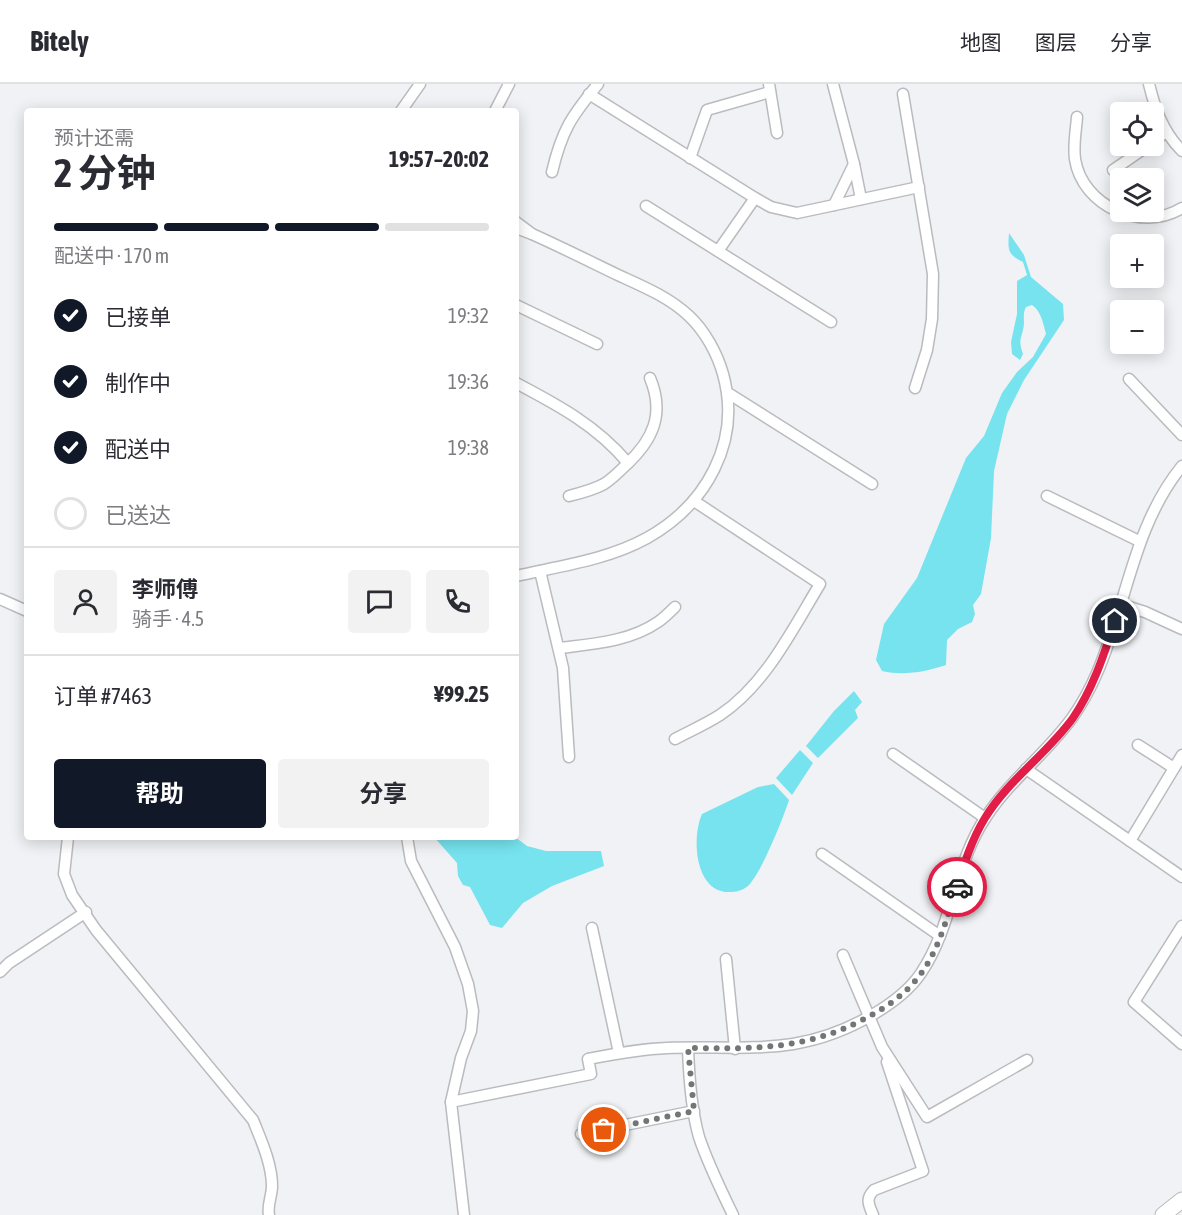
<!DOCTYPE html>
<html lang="zh">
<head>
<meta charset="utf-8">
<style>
	:root { --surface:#fff; --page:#f2f2f3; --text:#2b2b33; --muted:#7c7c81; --line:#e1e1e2; --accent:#111827 }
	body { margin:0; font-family:"Asap Condensed","Noto Sans SC",sans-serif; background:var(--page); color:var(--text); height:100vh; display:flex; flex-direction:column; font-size:22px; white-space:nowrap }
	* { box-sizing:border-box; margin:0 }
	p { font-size:20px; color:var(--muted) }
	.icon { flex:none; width:33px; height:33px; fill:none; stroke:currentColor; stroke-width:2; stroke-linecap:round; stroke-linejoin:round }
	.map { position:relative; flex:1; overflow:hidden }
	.drawer { position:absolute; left:24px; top:24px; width:495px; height:732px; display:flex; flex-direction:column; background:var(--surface); border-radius:6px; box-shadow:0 3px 15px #0003 }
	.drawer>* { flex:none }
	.controls { position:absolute; left:1110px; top:18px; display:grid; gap:12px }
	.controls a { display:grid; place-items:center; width:54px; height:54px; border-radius:6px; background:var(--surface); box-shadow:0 3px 15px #0003; font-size:30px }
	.pin { position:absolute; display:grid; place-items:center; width:51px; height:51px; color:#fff; margin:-26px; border:3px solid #fff; border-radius:50%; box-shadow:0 2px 6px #0007 }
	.courier { position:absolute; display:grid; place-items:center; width:60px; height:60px; margin:-30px; border:4px solid #e11d48; border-radius:50%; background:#fff; color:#222; box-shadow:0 2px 8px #0007 }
	.head em { font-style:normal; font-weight:700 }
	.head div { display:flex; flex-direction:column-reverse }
	.head { display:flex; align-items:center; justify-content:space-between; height:102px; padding:0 30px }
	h1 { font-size:39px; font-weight:700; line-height:45px }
	.bar { display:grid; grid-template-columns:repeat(4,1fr); gap:9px 6px; align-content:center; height:72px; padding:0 30px }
	.bar i { height:8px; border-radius:4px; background:var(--line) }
	.bar .selected { background:var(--accent) }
	.bar p { grid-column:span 4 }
	.line { display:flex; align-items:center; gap:15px; padding:0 30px; border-top:2px solid var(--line) }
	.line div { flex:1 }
	.round { display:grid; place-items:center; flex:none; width:63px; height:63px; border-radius:6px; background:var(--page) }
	ol { padding:0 30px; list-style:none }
	li { display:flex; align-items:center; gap:18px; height:66px }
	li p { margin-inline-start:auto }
	li .icon { padding:6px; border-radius:50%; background:var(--accent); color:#fff; stroke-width:4 }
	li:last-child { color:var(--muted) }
	li i { width:33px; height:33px; border:3px solid var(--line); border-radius:50% }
	.button { display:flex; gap:12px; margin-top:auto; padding:12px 30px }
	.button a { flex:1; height:69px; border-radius:6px; background:var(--accent); color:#fff; font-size:24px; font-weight:700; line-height:69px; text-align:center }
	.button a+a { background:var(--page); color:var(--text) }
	header { display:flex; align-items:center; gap:36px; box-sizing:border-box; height:84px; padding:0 30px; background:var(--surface); border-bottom:2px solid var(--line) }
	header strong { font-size:28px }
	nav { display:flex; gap:33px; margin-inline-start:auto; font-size:21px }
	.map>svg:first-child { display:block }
	.water { fill:#76e3ee }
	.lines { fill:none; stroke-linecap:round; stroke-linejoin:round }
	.minor-casing { stroke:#babbbe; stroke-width:13 }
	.secondary-casing { stroke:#babbbe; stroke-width:17 }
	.minor { stroke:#fff; stroke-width:10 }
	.secondary { stroke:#fff; stroke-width:15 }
	.done { stroke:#747577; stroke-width:6; stroke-dasharray:0 10.8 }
	.route { stroke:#e11d48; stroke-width:8 }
</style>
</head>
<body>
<header>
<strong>Bitely</strong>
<nav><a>地图</a><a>图层</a><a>分享</a></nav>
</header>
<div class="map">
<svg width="1182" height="1131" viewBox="0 0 1182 1131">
	<rect width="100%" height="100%" fill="#f1f2f5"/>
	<!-- water -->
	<g class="water">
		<path d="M1009 149 1024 171 1031 193 1063 220 1064 236 1024 296 1007 330 994 387 991 454 981 510 973 521 975 530 972 538 958 545 947 556 946 581C925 588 903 592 882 587L876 576 884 540 917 494 966 374 984 352 1002 309 1017 288 1033 273 1046 250C1043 239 1041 227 1032 221L1026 223C1023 229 1024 232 1024 239 1023 254 1017 253 1023 270L1020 276 1012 270 1011 258 1017 230V197L1027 191 1023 178C1007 170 1008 166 1009 149Z"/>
		<polygon points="854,607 862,618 855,626 858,634 818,674 806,662 834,627"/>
		<polygon points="800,666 813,679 792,711 776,694"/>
		<path d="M774 700 789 716C783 735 762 787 749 801 745 805 738 808 732 808 695 811 691 755 702 730L758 703Z"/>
		<polygon points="434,753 515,753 527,762 546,767 601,767 604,782 552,802 523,819 502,844 490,841 470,803 463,801 458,792 457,779"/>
	</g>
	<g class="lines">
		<defs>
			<g id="minor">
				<polyline points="769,0 777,49"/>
				<polyline points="833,0 854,80"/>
				<path d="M1149 0C1155 25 1163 48 1182 67"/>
				<polyline points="589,10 755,114 771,123 797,129 919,103"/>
				<polyline points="903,10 933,190 932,235 927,266 915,304"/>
				<polyline points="401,27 420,0"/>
				<polyline points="495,27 509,0"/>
				<path d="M1077 33C1076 47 1073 61 1075 75 1082 122 1142 149 1182 124"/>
				<polyline points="1154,57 1166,48"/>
				<polyline points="690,74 707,26 770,8"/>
				<polyline points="1113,86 1148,62"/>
				<path d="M552 88C562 46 571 33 598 0"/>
				<polyline points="834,121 854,80 861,115"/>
				<polyline points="646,122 831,238"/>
				<polyline points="516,138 532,150 516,144"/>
				<polyline points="718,167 755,114"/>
				<polyline points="516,221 597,260"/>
				<polyline points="1129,295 1182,351"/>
				<path d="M516 299C558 321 597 342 628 379"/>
				<polyline points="728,309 872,400"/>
				<path d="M569 412C581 409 593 406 604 400 612 395 619 388 626 381 653 356 665 330 650 294"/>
				<polyline points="1047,412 1139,457"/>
				<polyline points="540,487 563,584 569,673"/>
				<path d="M516 492C560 482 607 476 647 454 706 421 742 358 723 290 717 269 705 247 689 232 669 213 642 202 618 191 589 177 561 163 532 150"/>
				<polyline points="0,515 27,527"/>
				<polyline points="1120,520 1145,528 1182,545"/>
				<path d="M559 564C592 560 629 558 658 538 664 534 670 528 675 523"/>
				<path d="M675 655C690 647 706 640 720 631 766 600 792 546 820 500L694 417"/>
				<polyline points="1138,661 1174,684"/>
				<polyline points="893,670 985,734"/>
				<polyline points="1026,685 1182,793"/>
				<path d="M68 753 64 790 72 811 96 846 253 1036C261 1056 272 1080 272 1102 272 1112 267 1121 269 1131"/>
				<polyline points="407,753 411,777 455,863 468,900 473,927 471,947 461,974 451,1018 464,1131"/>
				<polyline points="1130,757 1182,671"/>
				<polyline points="822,770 940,852"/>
				<polyline points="1182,842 1134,918 1182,960"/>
				<polyline points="592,844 619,969"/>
				<polyline points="843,871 882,963 927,1033 1027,976"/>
				<polyline points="726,875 735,965"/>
				<polyline points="0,888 9,879 86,828"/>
				<path d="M688 964C689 993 691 1025 699 1053 708 1080 721 1106 733 1131"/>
				<path d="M451 1018 591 990 588 975C614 970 640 965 667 964 745 961 799 974 872 931 891 920 909 907 921 889 953 842 954 780 986 733 1010 696 1046 670 1072 634 1082 620 1090 605 1097 589 1127 520 1133 442 1182 382"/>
				<polyline points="581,1050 694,1027"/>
				<path d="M873 1131C869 1121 865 1115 874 1106L923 1087 887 978"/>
			</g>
			<polyline id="secondary" points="1163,1131 1182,1116"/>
		</defs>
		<!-- minor casing -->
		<use href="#minor" class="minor-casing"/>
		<!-- secondary casing -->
		<use href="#secondary" class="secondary-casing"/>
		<!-- minor -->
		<use href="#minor" class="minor"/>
		<!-- secondary -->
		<use href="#secondary" class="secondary"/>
	</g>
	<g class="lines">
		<!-- done -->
		<path class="done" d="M604 1046 694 1027 688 964C751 965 805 966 862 936 884 925 905 911 920 891 939 866 947 833 957 803"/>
		<!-- route -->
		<path class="route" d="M957 803C964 780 972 755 985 734 1008 696 1047 670 1073 634 1093 605 1104 570 1115 537"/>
	</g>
</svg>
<div class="controls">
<a><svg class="icon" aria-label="locate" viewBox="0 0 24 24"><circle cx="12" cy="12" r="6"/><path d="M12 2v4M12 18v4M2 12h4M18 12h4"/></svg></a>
<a><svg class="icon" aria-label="layers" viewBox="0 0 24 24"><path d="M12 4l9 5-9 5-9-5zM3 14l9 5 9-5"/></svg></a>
<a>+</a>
<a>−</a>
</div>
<div class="pin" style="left:604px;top:1046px;background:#ea580c"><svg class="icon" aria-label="bag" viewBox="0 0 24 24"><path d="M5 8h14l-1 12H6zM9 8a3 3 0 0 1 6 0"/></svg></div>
<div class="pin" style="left:1115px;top:537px;background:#1f2937"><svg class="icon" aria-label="home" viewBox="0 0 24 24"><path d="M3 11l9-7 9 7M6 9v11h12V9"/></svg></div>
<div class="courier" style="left:957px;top:803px"><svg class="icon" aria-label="car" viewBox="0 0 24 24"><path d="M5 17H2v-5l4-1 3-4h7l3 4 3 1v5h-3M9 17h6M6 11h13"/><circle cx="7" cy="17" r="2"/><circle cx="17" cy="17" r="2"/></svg></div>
<section class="drawer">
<div class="head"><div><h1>2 分钟</h1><p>预计还需</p></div><em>19:57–20:02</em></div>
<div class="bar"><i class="selected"></i><i class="selected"></i><i class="selected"></i><i></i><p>配送中 · 170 m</p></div>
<ol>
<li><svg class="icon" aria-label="check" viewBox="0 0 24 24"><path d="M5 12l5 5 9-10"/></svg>已接单<p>19:32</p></li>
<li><svg class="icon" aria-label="check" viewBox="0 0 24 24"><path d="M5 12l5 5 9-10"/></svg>制作中<p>19:36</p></li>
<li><svg class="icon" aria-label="check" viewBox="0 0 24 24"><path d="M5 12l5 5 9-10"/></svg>配送中<p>19:38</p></li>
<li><i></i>已送达</li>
</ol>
<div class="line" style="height:108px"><a class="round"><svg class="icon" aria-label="person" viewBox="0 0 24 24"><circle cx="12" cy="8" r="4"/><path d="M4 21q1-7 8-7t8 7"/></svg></a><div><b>李师傅</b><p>骑手 · 4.5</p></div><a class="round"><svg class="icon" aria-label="chat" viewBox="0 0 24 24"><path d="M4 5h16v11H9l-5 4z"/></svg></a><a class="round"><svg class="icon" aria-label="phone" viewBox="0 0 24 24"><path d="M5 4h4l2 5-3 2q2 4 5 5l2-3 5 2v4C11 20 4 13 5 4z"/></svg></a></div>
<div class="line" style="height:78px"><div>订单 #7463</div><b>¥99.25</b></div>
<div class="button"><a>帮助</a><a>分享</a></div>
</section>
</div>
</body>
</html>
